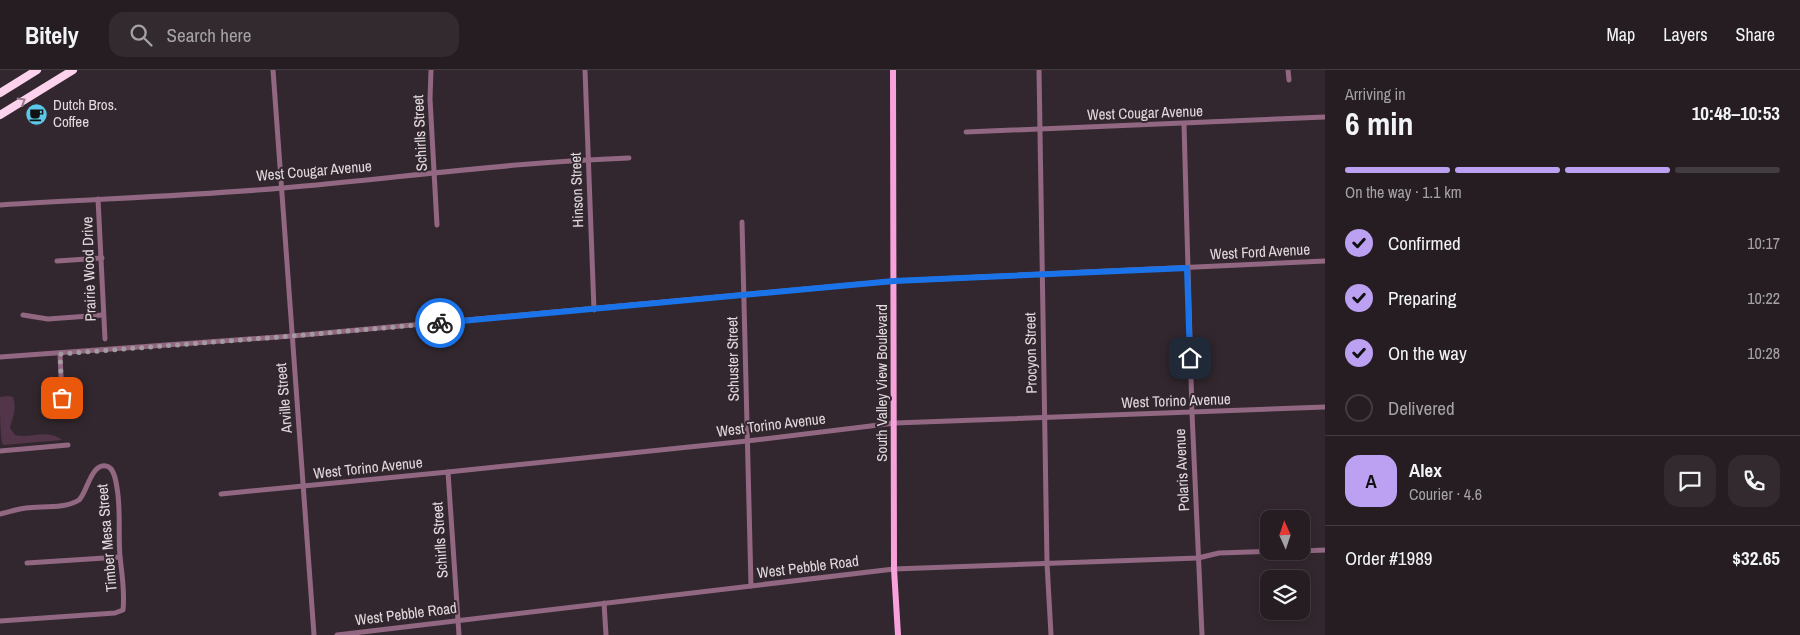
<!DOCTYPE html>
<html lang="en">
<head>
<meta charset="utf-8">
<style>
	:root { --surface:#261d22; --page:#322a2f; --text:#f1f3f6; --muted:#a4a2a5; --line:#423b40; --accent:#bca0f2 }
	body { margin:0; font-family:"Archivo Narrow",sans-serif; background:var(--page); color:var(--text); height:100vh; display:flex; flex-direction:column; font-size:19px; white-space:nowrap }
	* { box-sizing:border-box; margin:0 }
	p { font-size:16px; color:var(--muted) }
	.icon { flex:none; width:28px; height:28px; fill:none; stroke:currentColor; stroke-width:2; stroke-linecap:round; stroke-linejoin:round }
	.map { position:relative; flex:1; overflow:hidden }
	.details { display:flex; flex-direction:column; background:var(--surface); width:475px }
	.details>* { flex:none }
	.needle { width:32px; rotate:357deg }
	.tools { position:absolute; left:1260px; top:440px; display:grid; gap:10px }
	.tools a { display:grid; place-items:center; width:50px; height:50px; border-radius:10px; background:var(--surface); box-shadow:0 2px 8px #0003,0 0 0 1px var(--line); font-size:25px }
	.pin { position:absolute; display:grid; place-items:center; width:42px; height:42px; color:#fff; margin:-21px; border-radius:10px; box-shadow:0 2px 8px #0006 }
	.courier { position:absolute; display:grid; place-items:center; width:50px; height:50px; margin:-25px; border:4px solid #1a73e8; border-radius:50%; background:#fff; color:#222; box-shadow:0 1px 6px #0007 }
	.headline em { font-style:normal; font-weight:800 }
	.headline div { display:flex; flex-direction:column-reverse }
	.headline { display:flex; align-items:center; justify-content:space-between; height:85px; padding:0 20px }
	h1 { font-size:32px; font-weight:800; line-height:38px }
	.bar { display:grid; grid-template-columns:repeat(4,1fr); gap:8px 5px; align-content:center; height:60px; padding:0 20px }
	.bar i { height:6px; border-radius:4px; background:var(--line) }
	.bar .active { background:var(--accent) }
	.bar p { grid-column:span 4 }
	.line { display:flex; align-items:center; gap:12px; padding:0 20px; border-top:1px solid var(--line) }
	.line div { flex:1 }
	.round { display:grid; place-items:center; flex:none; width:52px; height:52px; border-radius:15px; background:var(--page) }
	ol { padding:0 20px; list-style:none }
	li { display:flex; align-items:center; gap:15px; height:55px }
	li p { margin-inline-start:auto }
	li .icon { padding:5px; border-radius:50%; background:var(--accent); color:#111; stroke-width:4 }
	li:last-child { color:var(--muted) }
	li i { width:28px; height:28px; border:2px solid var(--line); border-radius:50% }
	header { display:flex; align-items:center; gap:30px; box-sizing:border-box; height:70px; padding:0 25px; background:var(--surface); border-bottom:1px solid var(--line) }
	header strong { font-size:24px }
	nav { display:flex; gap:28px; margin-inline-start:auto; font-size:18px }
	.search { width:350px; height:45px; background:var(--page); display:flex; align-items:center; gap:12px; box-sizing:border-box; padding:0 18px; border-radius:15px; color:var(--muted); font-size:19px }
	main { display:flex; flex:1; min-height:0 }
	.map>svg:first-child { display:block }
	.green { fill:#533549 }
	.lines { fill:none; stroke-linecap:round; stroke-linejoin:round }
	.minor { stroke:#916782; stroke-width:5 }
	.major { stroke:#f8a2db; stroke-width:6 }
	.highway { stroke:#fdd2ed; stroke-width:8 }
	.oneway { stroke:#987c8e }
	.done { stroke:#a49ba0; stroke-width:5; stroke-dasharray:0 9 }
	.route { stroke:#1a73e8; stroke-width:6 }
	.labels { text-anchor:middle; stroke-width:4; stroke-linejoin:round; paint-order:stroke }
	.poi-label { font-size:15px; fill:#e1d9dd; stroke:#32272e; text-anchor:start }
	.street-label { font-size:15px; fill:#e1d9dd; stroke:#32272e }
</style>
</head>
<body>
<header>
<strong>Bitely</strong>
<div class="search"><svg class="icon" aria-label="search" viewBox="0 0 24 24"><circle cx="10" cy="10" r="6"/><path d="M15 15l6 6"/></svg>Search here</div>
<nav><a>Map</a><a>Layers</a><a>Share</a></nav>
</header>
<main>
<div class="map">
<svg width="1325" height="565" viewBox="0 0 1325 565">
	<rect width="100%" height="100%" fill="#32272e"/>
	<!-- green -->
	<path class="green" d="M8 326 13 327C17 337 13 347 10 358L15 365C32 369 47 358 62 370L3 375C0 367 0 339 0 327Z"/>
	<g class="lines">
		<!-- minor -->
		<g class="minor">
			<polyline points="273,0 314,565"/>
			<polyline points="431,0 430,29 437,155"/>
			<polyline points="585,0 594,240"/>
			<polyline points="1039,0 1047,493 1051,565"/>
			<polyline points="1288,0 1289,10"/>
			<polyline points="1184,54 1192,343 1202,565"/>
			<polyline points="966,62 1325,47"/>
			<polyline points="98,129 105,269"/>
			<path d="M0 135C94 129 189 126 283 118 398 108 513 92 629 88"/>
			<polyline points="742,152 751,516"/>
			<polyline points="57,191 102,188"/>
			<polyline points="23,245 48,249 103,245"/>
			<polyline points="60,284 62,328"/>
			<polyline points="0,287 292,266 894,211 1325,191"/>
			<polyline points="0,381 68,375"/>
			<polyline points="448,402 459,565"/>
			<polyline points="221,424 448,402 747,371 895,353 1325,337"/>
			<path d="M0 444C9 442 17 439 26 438 42 436 65 439 79 430 87 423 91 393 106 396 114 397 116 411 117 418 121 440 118 464 120 487 122 505 125 521 123 540L115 543 0 551"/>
			<polyline points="1301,481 1325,480"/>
			<polyline points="27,493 120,487"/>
			<polyline points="604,533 606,565"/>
			<polyline points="337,565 894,499 1198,488 1219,483 1284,481"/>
		</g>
		<!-- major -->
		<polyline class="major" points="893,0 894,499 898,565"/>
		<!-- highway -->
		<g class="highway">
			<polyline points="0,23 37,0"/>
			<polyline points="0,45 73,0"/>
		</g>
	</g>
	<!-- one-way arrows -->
	<defs><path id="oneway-chevron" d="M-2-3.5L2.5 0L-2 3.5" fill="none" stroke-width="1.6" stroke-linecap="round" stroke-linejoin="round" transform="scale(1.25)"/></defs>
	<use class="oneway" href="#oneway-chevron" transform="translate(22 31) rotate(-31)"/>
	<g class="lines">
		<!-- done -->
		<polyline class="done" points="62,328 60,284 292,266 440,253"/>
		<!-- route -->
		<polyline class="route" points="440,253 894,211 1187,198 1190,288"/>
	</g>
	<!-- icons -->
	<defs>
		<symbol id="cafe-disc" viewBox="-11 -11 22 22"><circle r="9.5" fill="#5bc8e7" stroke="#32272e"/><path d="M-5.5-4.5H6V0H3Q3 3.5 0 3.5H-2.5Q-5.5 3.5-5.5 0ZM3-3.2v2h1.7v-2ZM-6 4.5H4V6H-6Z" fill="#111"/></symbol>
	</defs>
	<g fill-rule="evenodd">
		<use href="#cafe-disc" x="24" y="32" width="25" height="25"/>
	</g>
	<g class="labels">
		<!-- poi labels -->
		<g class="poi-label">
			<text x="53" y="40">Dutch Bros.<tspan x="53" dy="17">Coffee</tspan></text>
		</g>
		<!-- street labels -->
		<g class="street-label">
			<text transform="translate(1145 43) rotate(-2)" y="5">West Cougar Avenue</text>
			<text transform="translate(420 63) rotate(-93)" y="5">Schirlls Street</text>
			<text transform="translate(314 101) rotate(-5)" y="5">West Cougar Avenue</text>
			<text transform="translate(577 120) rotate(-92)" y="5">Hinson Street</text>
			<text transform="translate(1260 182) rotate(-3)" y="5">West Ford Avenue</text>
			<text transform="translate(89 199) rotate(-92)" y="5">Prairie Wood Drive</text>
			<text transform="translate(1031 283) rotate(-91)" y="5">Procyon Street</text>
			<text transform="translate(733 289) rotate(-91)" y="5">Schuster Street</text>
			<text transform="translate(882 313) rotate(-90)" y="5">South Valley View Boulevard</text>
			<text transform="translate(284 328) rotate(-95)" y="5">Arville Street</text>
			<text transform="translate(1176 331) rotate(-2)" y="5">West Torino Avenue</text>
			<text transform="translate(771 355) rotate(-7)" y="5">West Torino Avenue</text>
			<text transform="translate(368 398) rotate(-6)" y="5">West Torino Avenue</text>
			<text transform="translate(1182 400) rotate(-93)" y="5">Polaris Avenue</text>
			<text transform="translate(107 468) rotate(-95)" y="5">Timber Mesa Street</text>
			<text transform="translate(440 470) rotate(-94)" y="5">Schirlls Street</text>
			<text transform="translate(808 497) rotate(-7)" y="5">West Pebble Road</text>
			<text transform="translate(406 544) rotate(-7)" y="5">West Pebble Road</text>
		</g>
	</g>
</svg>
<div class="tools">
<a><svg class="needle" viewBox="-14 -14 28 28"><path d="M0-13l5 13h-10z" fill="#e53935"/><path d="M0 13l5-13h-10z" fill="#a4a2a5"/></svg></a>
<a><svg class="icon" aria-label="layers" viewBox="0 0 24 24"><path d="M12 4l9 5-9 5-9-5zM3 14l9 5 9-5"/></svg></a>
</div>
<div class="pin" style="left:62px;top:328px;background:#ea580c"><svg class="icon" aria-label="bag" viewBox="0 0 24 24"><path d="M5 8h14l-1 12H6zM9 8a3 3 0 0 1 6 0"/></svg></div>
<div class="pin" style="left:1190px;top:288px;background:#1f2937"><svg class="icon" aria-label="home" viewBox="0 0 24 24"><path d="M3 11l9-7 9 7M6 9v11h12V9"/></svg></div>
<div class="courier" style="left:440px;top:253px"><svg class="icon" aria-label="bike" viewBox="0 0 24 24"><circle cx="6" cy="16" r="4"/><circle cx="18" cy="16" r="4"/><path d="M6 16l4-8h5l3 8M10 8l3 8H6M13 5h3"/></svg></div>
</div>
<section class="details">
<div class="headline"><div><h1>6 min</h1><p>Arriving in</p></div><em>10:48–10:53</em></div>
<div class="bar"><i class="active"></i><i class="active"></i><i class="active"></i><i></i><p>On the way · 1.1 km</p></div>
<ol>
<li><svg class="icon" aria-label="check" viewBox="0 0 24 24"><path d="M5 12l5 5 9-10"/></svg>Confirmed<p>10:17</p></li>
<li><svg class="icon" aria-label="check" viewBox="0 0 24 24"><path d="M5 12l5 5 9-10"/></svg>Preparing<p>10:22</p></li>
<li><svg class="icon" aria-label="check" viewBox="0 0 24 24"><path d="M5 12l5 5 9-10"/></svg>On the way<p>10:28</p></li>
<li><i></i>Delivered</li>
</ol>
<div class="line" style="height:90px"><b class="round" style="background:var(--accent);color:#111">A</b><div><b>Alex</b><p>Courier · 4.6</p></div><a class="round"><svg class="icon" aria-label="chat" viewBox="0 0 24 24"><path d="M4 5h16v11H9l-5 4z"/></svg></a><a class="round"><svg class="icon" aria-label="phone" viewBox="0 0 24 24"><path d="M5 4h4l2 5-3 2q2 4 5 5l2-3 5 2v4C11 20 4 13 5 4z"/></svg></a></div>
<div class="line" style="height:65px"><div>Order #1989</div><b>$32.65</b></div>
</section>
</main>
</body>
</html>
